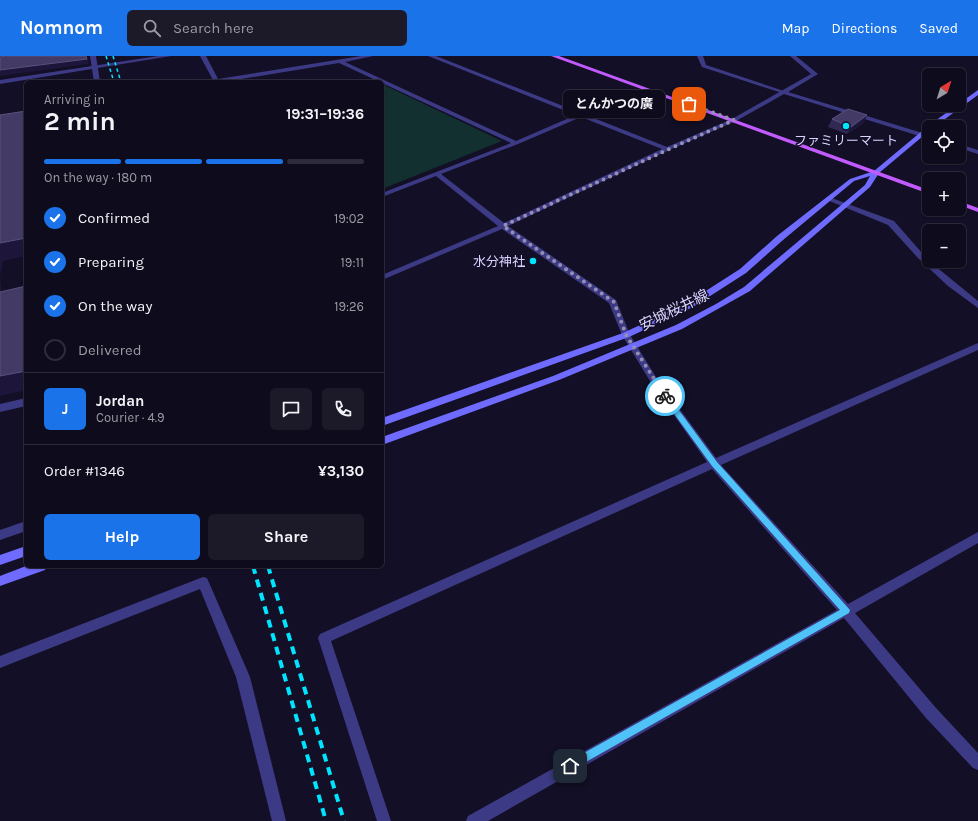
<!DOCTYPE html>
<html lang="en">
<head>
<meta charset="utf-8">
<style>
	:root { --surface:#0e0b1c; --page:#1c1929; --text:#f1f3f6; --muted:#9b9ba3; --line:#2e2b3b; --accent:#1a73e8 }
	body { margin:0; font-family:Karla,"Noto Sans JP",sans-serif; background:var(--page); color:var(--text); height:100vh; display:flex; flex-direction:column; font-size:15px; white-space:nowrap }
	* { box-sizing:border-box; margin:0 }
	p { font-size:13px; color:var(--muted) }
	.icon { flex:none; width:22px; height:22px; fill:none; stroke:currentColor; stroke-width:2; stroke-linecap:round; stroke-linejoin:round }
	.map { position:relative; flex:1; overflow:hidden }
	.side { position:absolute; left:24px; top:24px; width:360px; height:488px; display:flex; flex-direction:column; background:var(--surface); border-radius:6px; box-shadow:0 1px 3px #0004,0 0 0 1px var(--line) }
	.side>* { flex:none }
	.needle { width:26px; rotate:38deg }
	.buttons { position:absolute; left:922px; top:12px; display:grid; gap:8px }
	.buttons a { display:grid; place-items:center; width:44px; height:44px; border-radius:6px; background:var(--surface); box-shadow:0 1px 3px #0004,0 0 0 1px var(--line); font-size:20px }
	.pin { position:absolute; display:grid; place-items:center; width:34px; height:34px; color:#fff; margin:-17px; border-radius:8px; box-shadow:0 2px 6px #0006 }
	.courier { position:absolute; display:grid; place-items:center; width:40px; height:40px; margin:-20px; border:3px solid #4fc3f7; border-radius:50%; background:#fff; color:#222; box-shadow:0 1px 5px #0007 }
	.bubble { position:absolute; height:28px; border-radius:6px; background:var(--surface); box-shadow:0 1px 3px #0004,0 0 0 1px var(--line); font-size:13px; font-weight:700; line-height:28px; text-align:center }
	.summary em { font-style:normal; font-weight:700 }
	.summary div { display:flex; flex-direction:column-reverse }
	.summary { display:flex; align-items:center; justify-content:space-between; height:68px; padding:0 20px }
	h1 { font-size:26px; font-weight:700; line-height:30px }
	.bar { display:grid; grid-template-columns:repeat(4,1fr); gap:6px 4px; align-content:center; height:48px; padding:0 20px }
	.bar i { height:5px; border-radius:3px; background:var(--line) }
	.bar .current { background:var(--accent) }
	.bar p { grid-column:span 4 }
	.line { display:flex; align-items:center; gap:10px; padding:0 20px; border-top:1px solid var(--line) }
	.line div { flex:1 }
	.round { display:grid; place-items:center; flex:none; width:42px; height:42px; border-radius:6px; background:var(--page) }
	ol { padding:0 20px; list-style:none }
	li { display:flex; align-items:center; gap:12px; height:44px }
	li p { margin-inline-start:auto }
	li .icon { padding:4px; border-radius:50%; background:var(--accent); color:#fff; stroke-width:4 }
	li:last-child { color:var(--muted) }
	li i { width:22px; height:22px; border:2px solid var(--line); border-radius:50% }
	.button { display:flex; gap:8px; margin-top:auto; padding:8px 20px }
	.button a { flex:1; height:46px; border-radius:6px; background:var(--accent); color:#fff; font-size:16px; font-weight:700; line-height:46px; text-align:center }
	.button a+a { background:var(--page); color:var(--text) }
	header { display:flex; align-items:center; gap:24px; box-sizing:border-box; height:56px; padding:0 20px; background:var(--accent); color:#fff }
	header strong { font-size:19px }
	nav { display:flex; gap:22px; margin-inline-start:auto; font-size:14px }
	.search { width:280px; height:36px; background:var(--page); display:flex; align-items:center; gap:10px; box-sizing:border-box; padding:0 14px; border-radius:6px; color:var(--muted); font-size:15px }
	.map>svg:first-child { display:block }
	.green { fill:#12302f }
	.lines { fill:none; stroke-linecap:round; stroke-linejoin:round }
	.minor { fill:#3d3a85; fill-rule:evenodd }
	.tertiary { fill:#3d3a85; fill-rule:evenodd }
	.secondary { fill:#6f6bff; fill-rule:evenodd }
	.primary { fill:#c25bff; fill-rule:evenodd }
	.rail-far1 { stroke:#00e5ff; stroke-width:1.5; stroke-dasharray:3.5 3; stroke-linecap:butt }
	.rail { stroke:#00e5ff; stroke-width:4; stroke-dasharray:8 6; stroke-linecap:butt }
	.wall { fill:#312854 }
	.shaded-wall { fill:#1d163a }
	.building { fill:#433a66; stroke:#5a527e }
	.route { fill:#4fc3f7 }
	.done { stroke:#948fb3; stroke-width:4; stroke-dasharray:0 7.2 }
	.poi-dot { fill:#00e5ff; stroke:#130f26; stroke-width:1.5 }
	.labels { text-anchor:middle; stroke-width:3; stroke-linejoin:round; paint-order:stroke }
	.far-poi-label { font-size:13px; fill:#d9d4ff; stroke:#130f26 }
	.street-label { font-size:15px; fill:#d9d4ff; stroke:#130f26 }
</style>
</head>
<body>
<header>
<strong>Nomnom</strong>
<div class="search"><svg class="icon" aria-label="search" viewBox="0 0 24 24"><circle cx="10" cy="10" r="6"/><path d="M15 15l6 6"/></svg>Search here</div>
<nav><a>Map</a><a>Directions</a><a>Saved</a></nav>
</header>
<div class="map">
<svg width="978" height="765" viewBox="0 0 978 765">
	<rect width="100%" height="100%" fill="#130f26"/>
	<!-- green -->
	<polygon class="green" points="382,28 502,85 382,133"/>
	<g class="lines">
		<!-- minor -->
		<g class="minor">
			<polygon points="90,0 96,0 100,26 94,26"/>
			<path d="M200 0H206L218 23 361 0H373L345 6 516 85 576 59 428 0H436L667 91 732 63 811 18 790 0H796L818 18 788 36 929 79V83L784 38 736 65 669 94 508 170 616 244 630 279 656 321 716 402 978 287V294L721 409 848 548 978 476V487L855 557 936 652 938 657 936 662 931 664 926 662 844 562 488 765H466L468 760 837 554 712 413 331 585 391 765H377L318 582 320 578 707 406 650 325 622 279 609 247 502 173 382 224V219L498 170 436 120 382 141V137L511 87 339 7 223 26H210L213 24ZM581 61 662 93 504 167 441 118 518 88Z"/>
			<polygon points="959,88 978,94 978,98 959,92"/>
			<polygon points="829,141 894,165 929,205 978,245 978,252 948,230 918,202 888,169 827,144 827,142"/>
			<polygon points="26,342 26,350 0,356 0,348"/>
			<polygon points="26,465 26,475 0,484 0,474"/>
			<polygon points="203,521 207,522 250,621 286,765 272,765 236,621 200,533 0,612 0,600"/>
		</g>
		<!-- tertiary -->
		<g class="tertiary">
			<polygon points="158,0 171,0 0,28 0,24"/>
			<polygon points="697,0 703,0 706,9 787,36 782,37 702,11"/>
			<polygon points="931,650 936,652 978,697 978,714 973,712 926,662 924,657 926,652"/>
		</g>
		<!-- secondary -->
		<g class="secondary">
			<polygon points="978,34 978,39 934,71 929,71 929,75 879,117 870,131 750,235 682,273 559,324 382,389 382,381 553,320 676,269 716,248 744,231 865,129 870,120 854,125 783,184 746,217 693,251 629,281 382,370 382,362 623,277 687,247 740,213 777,180 850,123 874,115 928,70"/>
			<polygon points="26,490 26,500 0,509 0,499"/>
			<polygon points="26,510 47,510 45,514 0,530 0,520"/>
		</g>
		<!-- primary -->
		<g class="primary">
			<polygon points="551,0 559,0 929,134 929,138"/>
			<polygon points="959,145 978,152 978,156 959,149"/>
		</g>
		<!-- rail-far1 -->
		<g class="rail-far1">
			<polyline points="106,0 114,26"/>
			<polyline points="113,0 121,26"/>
		</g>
		<!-- rail -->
		<g class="rail">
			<polyline points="253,510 326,765"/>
			<polyline points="268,510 344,765"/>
		</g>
	</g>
	<!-- wall -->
	<polygon class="wall" points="832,63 864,67 847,78 828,71"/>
	<!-- shaded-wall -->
	<g class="shaded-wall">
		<polygon points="86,0 87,0 89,8 0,20 0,14"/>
		<polygon points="867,59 864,67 847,78 851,71"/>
		<polygon points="26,182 26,200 3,205 0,221 4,255 0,250 0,187"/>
		<polygon points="26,315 26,334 0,340 0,320"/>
	</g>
	<!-- building -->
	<g class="building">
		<polygon points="4,0 86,0 87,3 0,14 0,1"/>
		<polygon points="848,53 867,59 851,71 832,63"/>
		<polygon points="26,55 26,182 0,187 0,59"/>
		<polygon points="26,230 26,315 0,320 0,236"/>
	</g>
	<!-- route -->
	<polygon class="route" points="665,337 667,338 717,406 850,554 849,557 570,715 566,714 565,710 566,707 840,554 712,410 662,341 662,338"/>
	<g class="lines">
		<!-- done -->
		<polyline class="done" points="665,340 626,279 614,246 503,170 667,94 734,64 689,48"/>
	</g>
	<!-- markers -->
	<g class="poi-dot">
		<circle cx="846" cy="70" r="4"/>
		<circle cx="533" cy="205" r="4"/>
	</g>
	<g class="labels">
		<!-- far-poi labels -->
		<g class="far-poi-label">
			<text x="846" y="89">ファミリーマート</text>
			<text x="525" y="210" text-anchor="end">水分神社</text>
		</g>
		<!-- street labels -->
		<g class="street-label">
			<text transform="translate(674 254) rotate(-26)" y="5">安城桜井線</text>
		</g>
	</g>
</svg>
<div class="buttons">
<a><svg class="needle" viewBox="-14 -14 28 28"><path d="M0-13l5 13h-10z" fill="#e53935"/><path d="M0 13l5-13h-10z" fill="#9b9ba3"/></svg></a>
<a><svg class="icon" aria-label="locate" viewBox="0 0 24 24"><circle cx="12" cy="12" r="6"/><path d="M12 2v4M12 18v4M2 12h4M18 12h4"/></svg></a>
<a>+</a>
<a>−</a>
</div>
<div class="pin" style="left:689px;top:48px;background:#ea580c"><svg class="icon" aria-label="bag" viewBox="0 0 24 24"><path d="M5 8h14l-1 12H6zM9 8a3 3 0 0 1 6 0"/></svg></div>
<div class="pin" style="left:570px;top:710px;background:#1f2937"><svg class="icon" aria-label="home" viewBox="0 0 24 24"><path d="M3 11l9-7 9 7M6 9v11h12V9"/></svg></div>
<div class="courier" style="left:665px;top:340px"><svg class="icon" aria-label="bike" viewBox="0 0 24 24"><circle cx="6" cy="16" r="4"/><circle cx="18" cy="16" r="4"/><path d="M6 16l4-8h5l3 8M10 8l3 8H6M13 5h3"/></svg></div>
<div class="bubble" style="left:563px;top:34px;width:102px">とんかつの廣</div>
<section class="side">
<div class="summary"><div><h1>2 min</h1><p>Arriving in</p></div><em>19:31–19:36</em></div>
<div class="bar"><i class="current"></i><i class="current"></i><i class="current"></i><i></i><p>On the way · 180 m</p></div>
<ol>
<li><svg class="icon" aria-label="check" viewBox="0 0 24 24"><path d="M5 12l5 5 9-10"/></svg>Confirmed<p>19:02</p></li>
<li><svg class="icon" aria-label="check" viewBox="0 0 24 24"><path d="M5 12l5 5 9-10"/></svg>Preparing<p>19:11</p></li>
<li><svg class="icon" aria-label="check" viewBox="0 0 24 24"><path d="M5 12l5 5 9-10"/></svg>On the way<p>19:26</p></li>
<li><i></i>Delivered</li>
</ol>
<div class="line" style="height:72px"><b class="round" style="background:var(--accent);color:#fff">J</b><div><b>Jordan</b><p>Courier · 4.9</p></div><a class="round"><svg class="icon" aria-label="chat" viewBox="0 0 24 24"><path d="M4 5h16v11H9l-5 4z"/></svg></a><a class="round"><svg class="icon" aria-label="phone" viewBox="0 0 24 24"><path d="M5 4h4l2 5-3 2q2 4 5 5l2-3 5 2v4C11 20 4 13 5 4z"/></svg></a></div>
<div class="line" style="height:52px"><div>Order #1346</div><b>¥3,130</b></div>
<div class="button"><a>Help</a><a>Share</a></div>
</section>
</div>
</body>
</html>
